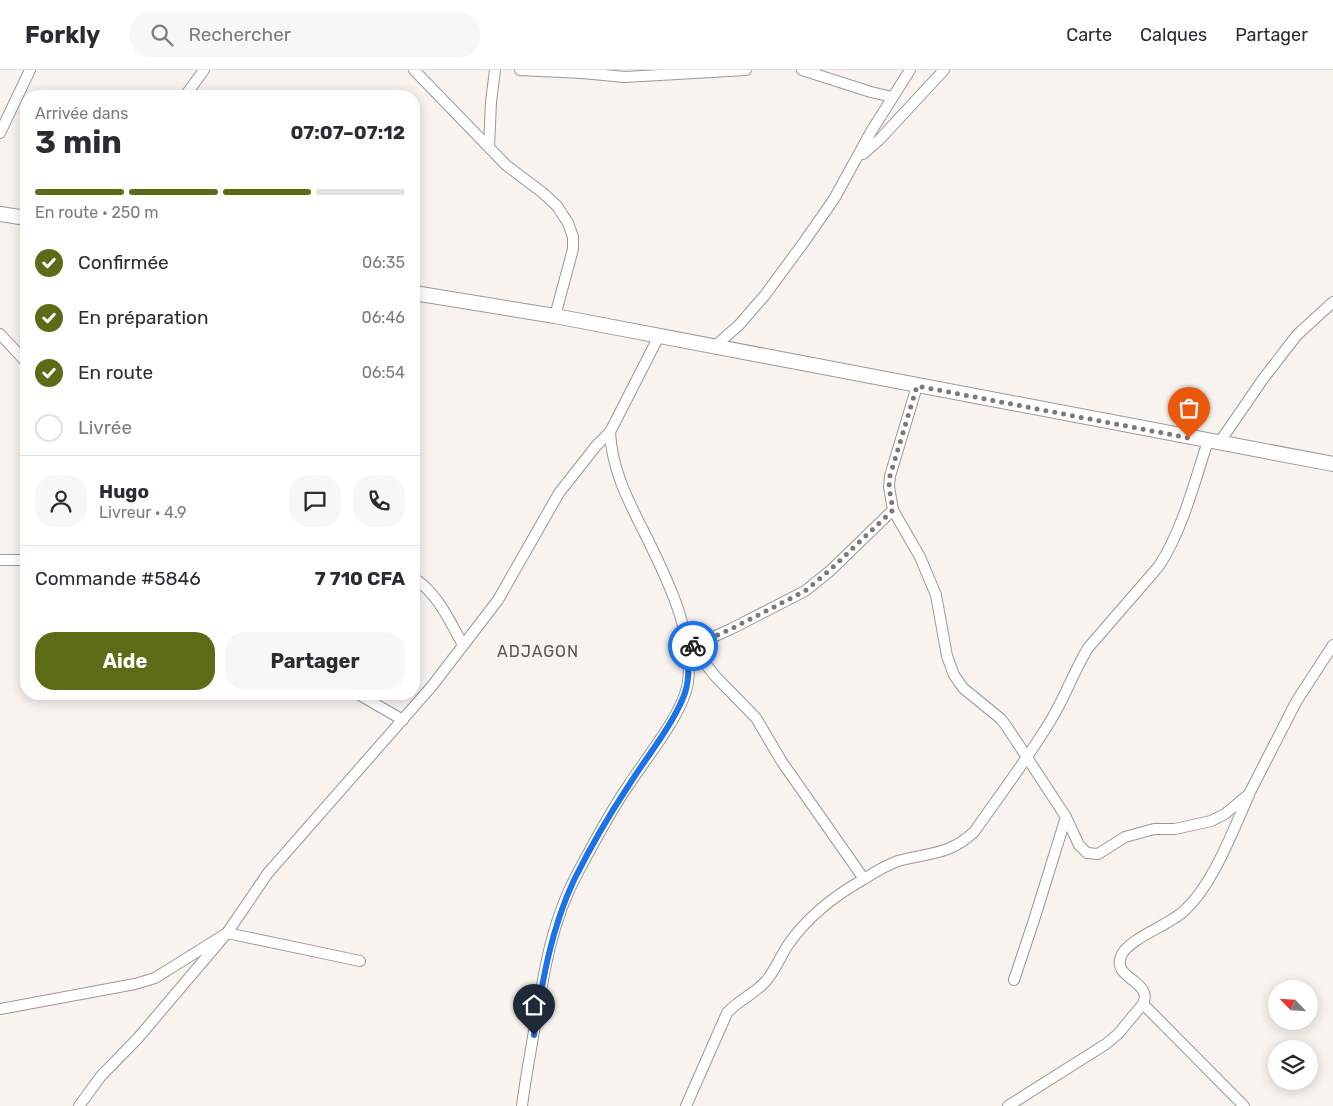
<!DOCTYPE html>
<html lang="fr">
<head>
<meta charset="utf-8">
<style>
	:root { --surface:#fff; --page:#f7f7f7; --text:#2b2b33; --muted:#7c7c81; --line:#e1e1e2; --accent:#5c6b15 }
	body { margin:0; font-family:Rubik,sans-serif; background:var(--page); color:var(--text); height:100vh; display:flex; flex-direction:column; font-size:19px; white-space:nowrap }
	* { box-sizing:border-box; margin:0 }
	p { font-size:16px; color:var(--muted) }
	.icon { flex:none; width:28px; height:28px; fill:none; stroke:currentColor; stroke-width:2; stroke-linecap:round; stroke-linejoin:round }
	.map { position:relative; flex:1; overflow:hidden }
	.side { position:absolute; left:20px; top:20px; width:400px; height:610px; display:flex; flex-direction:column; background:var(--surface); border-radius:20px; box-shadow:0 2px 12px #0003 }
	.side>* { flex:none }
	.needle { width:32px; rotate:295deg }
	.buttons { position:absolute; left:1268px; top:910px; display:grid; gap:10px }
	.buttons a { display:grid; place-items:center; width:50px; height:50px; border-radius:50%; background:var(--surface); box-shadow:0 2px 12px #0003; font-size:25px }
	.pin { position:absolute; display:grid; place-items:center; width:42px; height:42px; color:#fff; margin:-51px -21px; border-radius:50% 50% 50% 0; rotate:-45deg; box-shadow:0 0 5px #0007 }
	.pin .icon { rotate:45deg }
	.courier { position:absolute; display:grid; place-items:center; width:50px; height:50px; margin:-25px; border:4px solid #1a73e8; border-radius:50%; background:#fff; color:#222; box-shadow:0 1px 6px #0007 }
	.overview em { font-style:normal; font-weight:700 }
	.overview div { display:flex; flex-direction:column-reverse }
	.overview { display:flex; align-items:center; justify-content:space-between; height:85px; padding:0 15px }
	h1 { font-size:32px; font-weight:700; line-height:38px }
	.bar { display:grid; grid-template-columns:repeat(4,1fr); gap:8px 5px; align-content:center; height:60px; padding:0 15px }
	.bar i { height:6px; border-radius:4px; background:var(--line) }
	.bar .selected { background:var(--accent) }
	.bar p { grid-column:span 4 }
	.line { display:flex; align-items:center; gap:12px; padding:0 15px; border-top:1px solid var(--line) }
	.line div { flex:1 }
	.round { display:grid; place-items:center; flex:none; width:52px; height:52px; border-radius:20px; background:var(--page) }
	ol { padding:0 15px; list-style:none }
	li { display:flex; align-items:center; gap:15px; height:55px }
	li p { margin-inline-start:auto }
	li .icon { padding:5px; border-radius:50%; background:var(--accent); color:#fff; stroke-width:4 }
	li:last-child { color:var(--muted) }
	li i { width:28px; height:28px; border:2px solid var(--line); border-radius:50% }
	.cta { display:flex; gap:10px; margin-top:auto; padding:10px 15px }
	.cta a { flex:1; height:58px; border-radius:20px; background:var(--accent); color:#fff; font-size:20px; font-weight:700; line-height:58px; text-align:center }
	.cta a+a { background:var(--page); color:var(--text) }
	header { display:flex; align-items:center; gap:30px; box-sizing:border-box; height:70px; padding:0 25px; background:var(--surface); border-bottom:1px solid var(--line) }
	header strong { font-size:24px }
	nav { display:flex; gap:28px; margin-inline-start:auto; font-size:18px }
	.search { width:350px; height:45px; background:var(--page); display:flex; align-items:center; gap:12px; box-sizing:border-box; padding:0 18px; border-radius:20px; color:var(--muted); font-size:19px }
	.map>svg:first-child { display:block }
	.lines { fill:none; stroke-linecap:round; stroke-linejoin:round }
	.street-casing { stroke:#9c9895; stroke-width:12 }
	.secondary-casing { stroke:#9c9895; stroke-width:16 }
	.street { stroke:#fff; stroke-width:10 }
	.secondary { stroke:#fff; stroke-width:14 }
	.done { stroke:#7c7977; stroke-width:5; stroke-dasharray:0 9 }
	.route { stroke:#1a73e8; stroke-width:6 }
	.labels { text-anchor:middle; stroke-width:4; stroke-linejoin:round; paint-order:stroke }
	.quarter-label { font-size:16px; letter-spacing:1px; fill:#5a5653; stroke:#f9f3f0 }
</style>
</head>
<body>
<header>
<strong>Forkly</strong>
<div class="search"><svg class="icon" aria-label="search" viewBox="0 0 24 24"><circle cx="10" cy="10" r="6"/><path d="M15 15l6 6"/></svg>Rechercher</div>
<nav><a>Carte</a><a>Calques</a><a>Partager</a></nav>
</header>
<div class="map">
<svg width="1333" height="1036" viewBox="0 0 1333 1036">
	<rect width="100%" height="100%" fill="#f9f3f0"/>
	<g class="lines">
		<defs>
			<g id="street">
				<polyline points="414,0 506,95 543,123 557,136 568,153 573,167 573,179 555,246"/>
				<polyline points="520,0 582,3 625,7 746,0"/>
				<polyline points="802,0 871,22 892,27"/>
				<polyline points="185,26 204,0"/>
				<polyline points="0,63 30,0"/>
				<polyline points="489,77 491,32 495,0"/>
				<polyline points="863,84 879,70 944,0"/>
				<polyline points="0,264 26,292"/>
				<polyline points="715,276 739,255 765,225 804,172 834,129 872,60 910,0"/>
				<polyline points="917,316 890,406 889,417 893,440 920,487 936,525 947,586 954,605 963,618 1001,649 1007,657 1066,747 1079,775 1087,783 1098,784 1125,767 1154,759 1175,759 1211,751 1225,744 1249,724 1296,632 1333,575"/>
				<polyline points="1219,373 1263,309 1297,265 1333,232"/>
				<polyline points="0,490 26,490"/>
				<path d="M414 508C438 524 449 550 463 575"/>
				<path d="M687 571 716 607 756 648 782 692 864 809C875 802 886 795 898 791 930 782 948 786 974 762 1000 725 1028 688 1051 650 1065 627 1074 601 1088 578L1159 496C1183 459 1194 413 1208 371"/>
				<polyline points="691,577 731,559 805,521 830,501 893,440"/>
				<polyline points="358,624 403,650"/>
				<polyline points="1014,910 1034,850 1066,747"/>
				<polyline points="1143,934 1244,1036"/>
				<polyline points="0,939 135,914 155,908 227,863 360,891"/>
				<polyline points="79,1036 101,1006 138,968 227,863 268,803 432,616 498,530 559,423 596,376 610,362 659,266"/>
				<path d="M522 1036C525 1011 530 986 534 961 543 909 550 856 575 808 592 776 609 743 630 713 647 687 684 642 688 612 694 563 668 511 647 468 630 434 612 402 610 362"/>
				<path d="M686 1036 727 943C738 930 755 924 766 911 775 901 780 887 788 875 807 847 834 826 864 809"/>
				<path d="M1008 1036 1106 974 1118 964 1143 934C1154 910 1109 909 1122 884 1131 868 1169 855 1184 841 1213 815 1233 760 1249 725"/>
			</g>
			<g id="secondary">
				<polyline points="0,144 26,148"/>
				<polyline points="414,223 555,246 1333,394"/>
			</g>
		</defs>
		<!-- street casing -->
		<use href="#street" class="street-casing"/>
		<!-- secondary casing -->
		<use href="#secondary" class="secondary-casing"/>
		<!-- street -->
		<use href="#street" class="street"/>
		<!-- secondary -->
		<use href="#secondary" class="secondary"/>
	</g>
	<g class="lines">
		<!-- done -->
		<polyline class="done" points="693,576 731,559 805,521 830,500 893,440 889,417 890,406 917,316 1189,368"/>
		<!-- route -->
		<path class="route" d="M534 965C542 912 551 859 574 810 590 778 609 745 629 715 647 686 670 659 683 628 691 610 688 590 687 571L691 577 693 576"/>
	</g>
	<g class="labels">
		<!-- quarter labels -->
		<g class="quarter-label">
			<text x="538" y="587">ADJAGON</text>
		</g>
	</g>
</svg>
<div class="buttons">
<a><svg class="needle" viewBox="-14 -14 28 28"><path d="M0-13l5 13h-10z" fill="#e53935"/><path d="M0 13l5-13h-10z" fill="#7c7c81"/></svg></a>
<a><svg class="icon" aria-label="layers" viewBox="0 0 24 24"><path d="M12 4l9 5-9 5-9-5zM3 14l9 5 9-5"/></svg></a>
</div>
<div class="pin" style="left:1189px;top:368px;background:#ea580c"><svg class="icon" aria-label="bag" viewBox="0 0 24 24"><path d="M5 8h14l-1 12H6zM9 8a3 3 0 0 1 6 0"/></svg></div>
<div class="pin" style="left:534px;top:965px;background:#1f2937"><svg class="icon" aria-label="home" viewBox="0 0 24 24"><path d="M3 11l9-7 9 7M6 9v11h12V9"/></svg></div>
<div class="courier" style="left:693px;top:576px"><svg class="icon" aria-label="bike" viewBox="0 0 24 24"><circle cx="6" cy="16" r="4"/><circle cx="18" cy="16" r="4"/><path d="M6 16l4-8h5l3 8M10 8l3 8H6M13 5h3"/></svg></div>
<section class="side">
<div class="overview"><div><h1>3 min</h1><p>Arrivée dans</p></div><em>07:07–07:12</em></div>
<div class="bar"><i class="selected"></i><i class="selected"></i><i class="selected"></i><i></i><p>En route · 250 m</p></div>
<ol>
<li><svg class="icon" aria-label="check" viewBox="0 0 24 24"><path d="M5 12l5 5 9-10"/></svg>Confirmée<p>06:35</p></li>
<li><svg class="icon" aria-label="check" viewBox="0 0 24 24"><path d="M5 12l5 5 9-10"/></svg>En préparation<p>06:46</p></li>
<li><svg class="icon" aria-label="check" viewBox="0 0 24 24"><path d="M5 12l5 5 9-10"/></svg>En route<p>06:54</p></li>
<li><i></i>Livrée</li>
</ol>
<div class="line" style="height:90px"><a class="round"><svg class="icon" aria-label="person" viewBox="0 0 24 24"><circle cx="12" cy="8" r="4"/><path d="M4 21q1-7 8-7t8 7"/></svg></a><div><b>Hugo</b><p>Livreur · 4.9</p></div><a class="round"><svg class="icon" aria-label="chat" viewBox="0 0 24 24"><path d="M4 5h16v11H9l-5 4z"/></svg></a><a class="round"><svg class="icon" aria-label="phone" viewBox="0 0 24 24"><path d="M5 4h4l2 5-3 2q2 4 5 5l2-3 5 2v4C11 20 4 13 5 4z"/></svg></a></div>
<div class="line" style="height:65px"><div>Commande #5846</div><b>7 710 CFA</b></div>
<div class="cta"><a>Aide</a><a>Partager</a></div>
</section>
</div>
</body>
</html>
